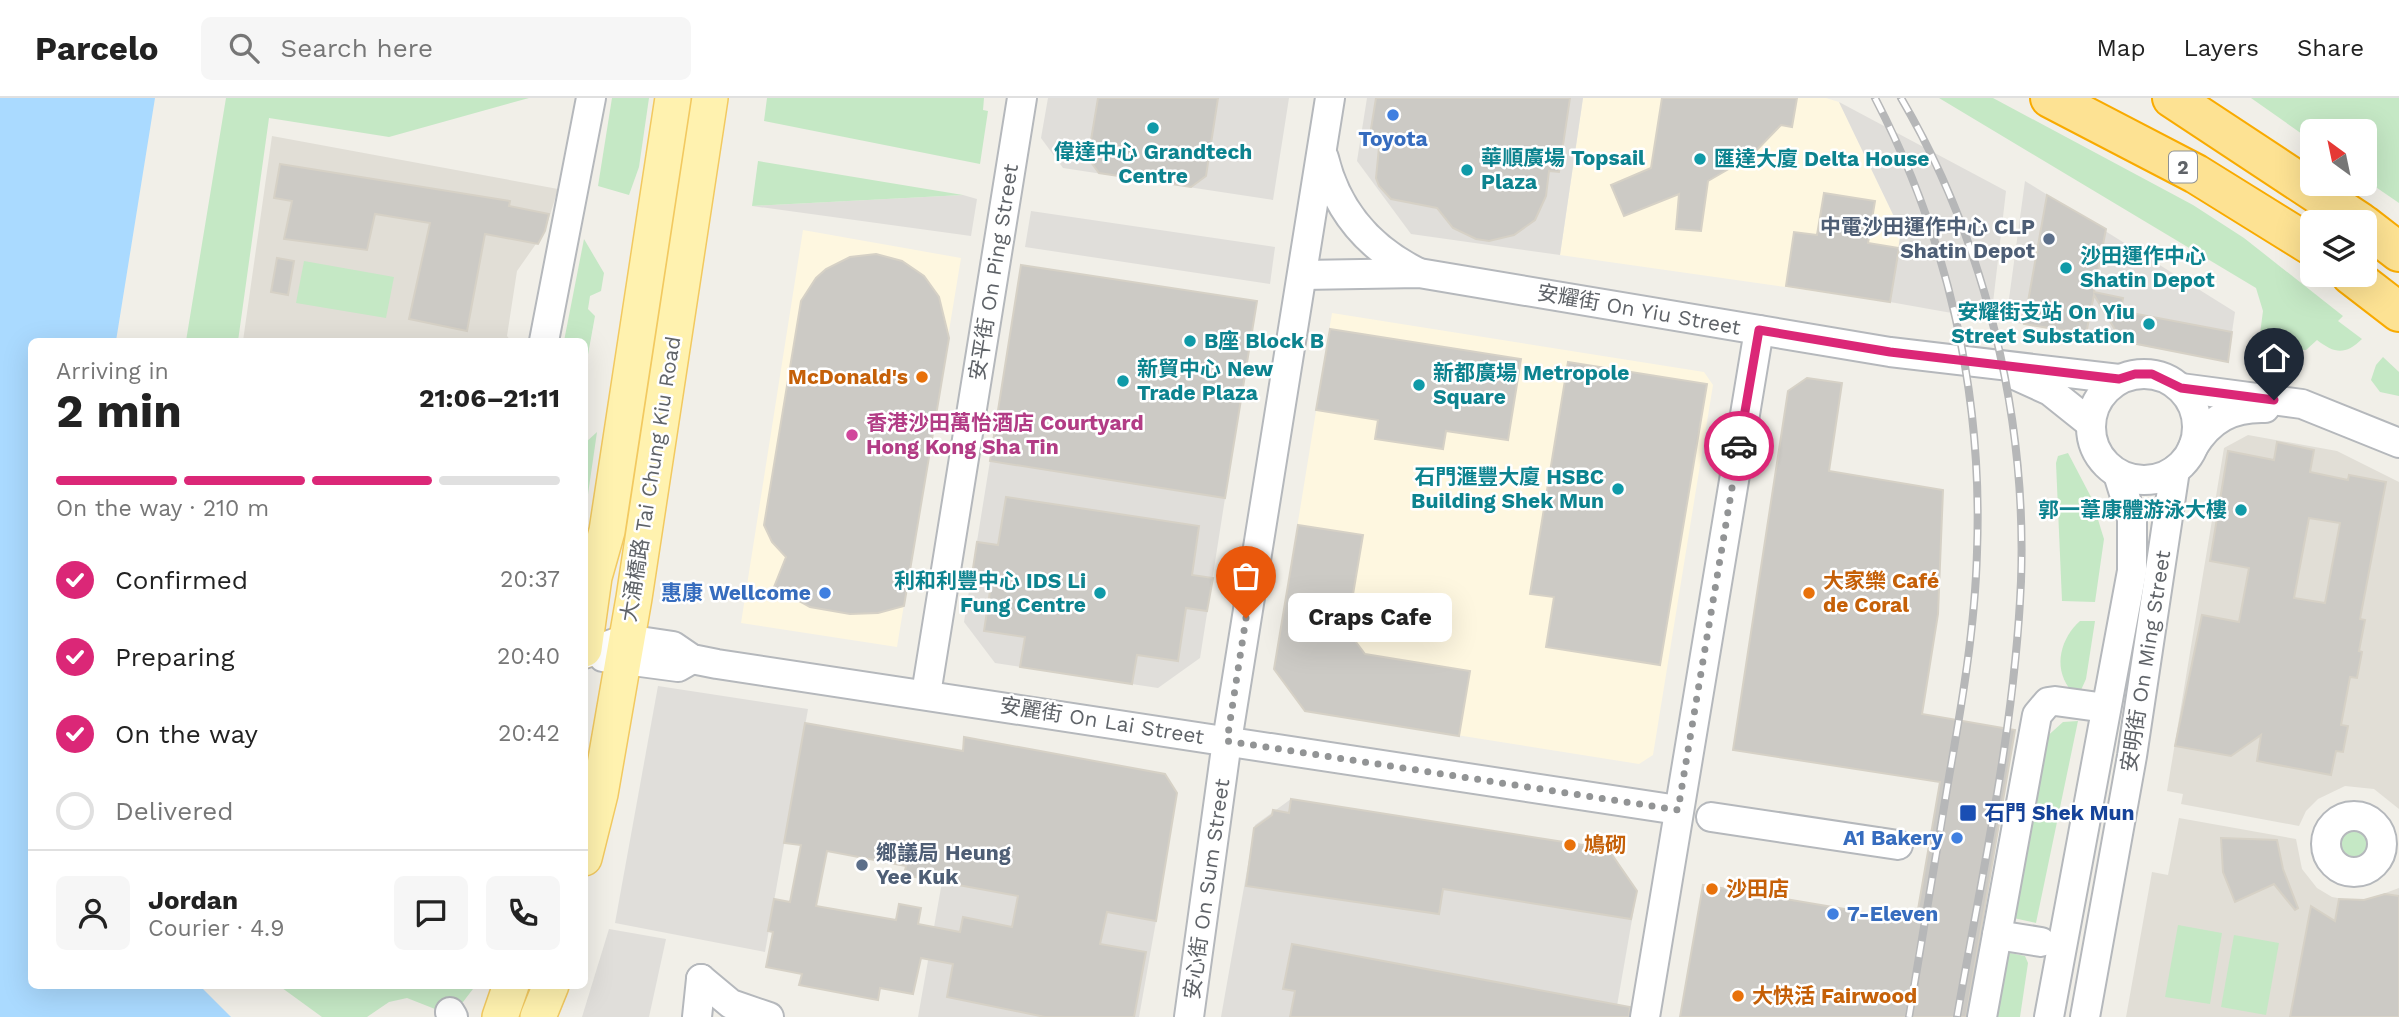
<!DOCTYPE html>
<html lang="en">
<head>
<meta charset="utf-8">
<style>
	:root { --surface:#fff; --page:#f6f6f6; --text:#222; --muted:#767676; --line:#e0e0e0; --accent:#db2777 }
	body { margin:0; font-family:"Work Sans","Noto Sans TC",sans-serif; background:var(--page); color:var(--text); height:100vh; display:flex; flex-direction:column; font-size:26px; white-space:nowrap }
	* { box-sizing:border-box; margin:0 }
	p { font-size:23px; color:var(--muted) }
	.icon { flex:none; width:38px; height:38px; fill:none; stroke:currentColor; stroke-width:2; stroke-linecap:round; stroke-linejoin:round }
	.map { position:relative; flex:1; overflow:hidden }
	.panel { position:absolute; left:28px; top:240px; width:560px; height:651px; display:flex; flex-direction:column; background:var(--surface); border-radius:10px; box-shadow:0 7px 28px #0002 }
	.panel>* { flex:none }
	.needle { width:46px; rotate:327deg }
	.controls { position:absolute; left:2300px; top:21px; display:grid; gap:14px }
	.controls a { display:grid; place-items:center; width:77px; height:77px; border-radius:10px; background:var(--surface); box-shadow:0 7px 28px #0002; font-size:35px }
	.pin { position:absolute; display:grid; place-items:center; width:60px; height:60px; color:#fff; margin:-72px -30px; border-radius:50% 50% 50% 0; rotate:-45deg; box-shadow:0 0 7px #0007 }
	.pin .icon { rotate:45deg }
	.courier { position:absolute; display:grid; place-items:center; width:70px; height:70px; margin:-35px; border:5px solid #db2777; border-radius:50%; background:#fff; color:#222; box-shadow:0 2px 9px #0007 }
	.bubble { position:absolute; height:49px; border-radius:10px; background:var(--surface); box-shadow:0 7px 28px #0002; font-size:23px; font-weight:700; line-height:49px; text-align:center }
	.overview em { font-style:normal; font-weight:700 }
	.overview div { display:flex; flex-direction:column-reverse }
	.overview { display:flex; align-items:center; justify-content:space-between; height:119px; padding:0 28px }
	h1 { font-size:46px; font-weight:700; line-height:52px }
	.bar { display:grid; grid-template-columns:repeat(4,1fr); gap:10px 7px; align-content:center; height:84px; padding:0 28px }
	.bar i { height:9px; border-radius:5px; background:var(--line) }
	.bar .current { background:var(--accent) }
	.bar p { grid-column:span 4 }
	.line { display:flex; align-items:center; gap:18px; padding:0 28px; border-top:2px solid var(--line) }
	.line div { flex:1 }
	.round { display:grid; place-items:center; flex:none; width:74px; height:74px; border-radius:10px; background:var(--page) }
	ol { padding:0 28px; list-style:none }
	li { display:flex; align-items:center; gap:21px; height:77px }
	li p { margin-inline-start:auto }
	li .icon { padding:7px; border-radius:50%; background:var(--accent); color:#fff; stroke-width:4 }
	li:last-child { color:var(--muted) }
	li i { width:38px; height:38px; border:4px solid var(--line); border-radius:50% }
	header { display:flex; align-items:center; gap:42px; box-sizing:border-box; height:98px; padding:0 35px; background:var(--surface); border-bottom:2px solid var(--line) }
	header strong { font-size:33px }
	nav { display:flex; gap:38px; margin-inline-start:auto; font-size:24px }
	.search { width:490px; height:63px; background:var(--page); display:flex; align-items:center; gap:18px; box-sizing:border-box; padding:0 24px; border-radius:10px; color:var(--muted); font-size:26px }
	.map>svg:first-child { display:block }
	.commercial { fill:#fef7e0 }
	.industrial { fill:#e0deda }
	.education { fill:#e1ded6 }
	.green { fill:#c5e8c5 }
	.water { fill:#aadaff }
	.building { fill:#cccac5; stroke:#d6d1c6; stroke-width:2; fill-rule:evenodd }
	.lines { fill:none; stroke-linecap:round; stroke-linejoin:round }
	.minor-casing { stroke:#b5b8bc; stroke-width:32 }
	.major-casing { stroke:#f2c960; stroke-width:38 }
	.highway-casing { stroke:#f9ab00; stroke-width:42 }
	.minor { stroke:#fff; stroke-width:28 }
	.major { stroke:#fff2af; stroke-width:35 }
	.highway { stroke:#fde293; stroke-width:38 }
	.rail-casing { stroke:#b6b7b8; stroke-width:8 }
	.rail { stroke:#fff; stroke-width:5; stroke-dasharray:16; stroke-linecap:butt }
	.done { stroke:#929495; stroke-width:7; stroke-dasharray:0 12.6 }
	.route { stroke:#db2777; stroke-width:9 }
	.shop-dot { fill:#3f7fe0; stroke:#fff; stroke-width:2.5 }
	.culture-dot { fill:#0f9aa8; stroke:#fff; stroke-width:2.5 }
	.service-dot { fill:#5c6f8a; stroke:#fff; stroke-width:2.5 }
	.food-dot { fill:#e8710a; stroke:#fff; stroke-width:2.5 }
	.hotel-dot { fill:#d1479c; stroke:#fff; stroke-width:2.5 }
	.transit-dot { fill:#1a4fb4; stroke:#fff; stroke-width:2.5 }
	.labels { text-anchor:middle; stroke-width:5; stroke-linejoin:round; paint-order:stroke }
	.shield { fill:#fff; stroke:#8f9295; stroke-width:2 }
	.shield-label { font-size:19px; font-weight:bold; fill:#5f6368 }
	.shop-label { font-size:21px; font-weight:bold; fill:#366cbe; stroke:#fff; text-anchor:end }
	.culture-label { font-size:21px; font-weight:bold; fill:#0d838f; stroke:#fff; text-anchor:start }
	.service-label { font-size:21px; font-weight:bold; fill:#4e5e75; stroke:#fff; text-anchor:end }
	.street-label { font-size:21px; fill:#5f6368; stroke:#fff }
	.food-label { font-size:21px; font-weight:bold; fill:#c56008; stroke:#fff; text-anchor:start }
	.hotel-label { font-size:21px; font-weight:bold; fill:#b23c85; stroke:#fff; text-anchor:start }
	.transit-label { font-size:21px; font-weight:bold; fill:#164399; stroke:#fff; text-anchor:start }
</style>
</head>
<body>
<header>
<strong>Parcelo</strong>
<div class="search"><svg class="icon" aria-label="search" viewBox="0 0 24 24"><circle cx="10" cy="10" r="6"/><path d="M15 15l6 6"/></svg>Search here</div>
<nav><a>Map</a><a>Layers</a><a>Share</a></nav>
</header>
<div class="map">
<svg width="2399" height="919" viewBox="0 0 2399 919">
	<rect width="100%" height="100%" fill="#f1efe8"/>
	<!-- commercial -->
	<g class="commercial">
		<polygon points="1583,0 1826,0 1839,4 1901,133 1890,204 1560,157"/>
		<polygon points="803,132 961,160 897,549 741,525"/>
		<polygon points="1332,215 1704,274 1713,287 1653,657 1639,666 1305,613 1274,571"/>
	</g>
	<!-- industrial -->
	<g class="industrial">
		<polygon points="1048,0 1289,0 1273,102 1063,70 1041,40"/>
		<polygon points="1367,0 1583,0 1560,157 1411,136 1357,63"/>
		<polygon points="1839,4 2006,93 1991,222 1890,204 1901,133"/>
		<polygon points="2025,83 2235,214 2232,234 2214,261 2006,223"/>
		<polygon points="963,97 977,101 971,138 752,108"/>
		<polygon points="1031,113 1275,149 1270,186 1025,149"/>
		<polygon points="990,363 1225,400 1200,560 1158,590 995,565 964,524"/>
		<polygon points="658,588 808,611 765,854 615,825"/>
		<polygon points="1291,701 1608,751 1637,793 1615,919 1221,919 1255,727"/>
		<polygon points="942,784 1156,823 1139,919 918,919"/>
		<polygon points="609,831 666,841 649,919 582,919"/>
	</g>
	<!-- education -->
	<g class="education">
		<polygon points="272,38 558,91 545,133 517,173 507,238 511,243 243,243"/>
		<polygon points="2248,337 2337,353 2399,384 2399,711 2374,691 2345,688 2318,701 2306,713 2299,728 2181,706 2183,696 2167,693 2224,350"/>
		<polygon points="2179,720 2296,741 2302,771 2317,790 2332,799 2355,803 2369,801 2399,790 2399,919 2126,919 2152,774 2168,777"/>
	</g>
	<!-- green -->
	<g class="green">
		<polygon points="226,0 529,0 389,39 269,20 238,243 186,243"/>
		<polygon points="612,0 649,0 639,69 629,97 598,88"/>
		<polygon points="767,0 984,0 983,12 988,13 980,66 764,23"/>
		<path d="M1939 0H1993L2193 107 2244 140 2343 218 2338 223 2362 241C2345 258 2334 255 2317 242L2306 252 2258 251 2263 213 2256 190Z"/>
		<polygon points="2251,0 2399,0 2399,105 2364,81 2364,33 2312,33 2312,43"/>
		<polygon points="758,63 963,97 752,108"/>
		<polygon points="584,141 604,175 601,193 590,198 588,211 595,218 585,273 584,243 564,243"/>
		<polygon points="304,163 394,179 386,220 296,205"/>
		<polygon points="2383,259 2399,274 2399,298 2380,294 2371,282 2376,267"/>
		<polygon points="597,334 585,417 585,345"/>
		<polygon points="2068,355 2091,399 2104,441 2095,504 2062,503 2056,365 2058,358"/>
		<path d="M2080 523H2095L2086 581 2081 592 2069 590C2053 568 2061 540 2080 523Z"/>
		<polygon points="2078,623 2036,825 2009,819 2043,642 2063,624"/>
		<circle cx="2354" cy="747" r="15"/>
		<polygon points="2178,827 2222,835 2210,906 2165,899"/>
		<polygon points="2234,837 2279,845 2266,917 2221,909"/>
		<polygon points="2005,854 2025,858 2028,865 2020,919 1994,919"/>
		<polygon points="278,887 476,887 463,904 435,911 407,900 389,904 367,919 322,919"/>
	</g>
	<!-- water -->
	<polygon class="water" points="0,0 155,0 116,243 32,243 32,887 199,887 231,919 0,919"/>
	<!-- building -->
	<g class="building">
		<polygon points="1098,0 1218,0 1206,78 1191,89 1099,75 1088,60"/>
		<polygon points="1376,0 1570,0 1559,74 1549,73 1546,98 1535,122 1514,137 1489,143 1476,141 1453,130 1437,110 1391,101 1379,88 1376,80 1380,39 1370,37"/>
		<polygon points="1662,0 1797,0 1792,29 1781,27 1751,58 1708,83 1701,133 1676,131 1679,96 1624,118 1611,87 1651,70"/>
		<polygon points="280,66 510,103 509,108 549,116 545,133 538,146 485,136 467,233 409,221 430,125 375,116 367,152 284,141 292,103 274,100"/>
		<polygon points="1824,95 1875,103 1868,145 1899,150 1890,204 1786,188 1794,134 1817,137"/>
		<polygon points="2047,97 2106,131 2094,194 2123,200 2121,213 2232,234 2228,264 2122,243 2094,197 2086,236 2024,226"/>
		<polygon points="876,156 902,163 924,178 939,199 949,240 904,508 878,515 850,516 810,509 774,489 786,459 772,444 764,427 801,203 816,180 826,171 850,159"/>
		<polygon points="277,160 294,163 288,197 271,194"/>
		<polygon points="1021,167 1257,203 1225,400 990,363"/>
		<polygon points="1330,231 1521,261 1508,342 1446,333 1443,351 1375,341 1378,322 1316,312"/>
		<polygon points="1568,264 1707,286 1660,567 1546,549 1554,499 1530,496"/>
		<polygon points="1807,280 1842,285 1829,373 1943,392 1938,516 1922,616 2015,632 1966,919 1680,919 1703,787 1916,823 1940,684 1733,652 1788,293"/>
		<path d="M2277 344 2314 352 2310 374 2348 382 2349 377 2386 384 2360 521 2365 522 2359 553 2362 554 2357 580 2350 579 2341 627 2348 628 2343 654 2336 653 2331 677 2257 663 2261 637 2231 658 2175 648 2202 517 2239 524 2249 470 2210 463 2228 353 2274 362ZM2309 420 2340 425 2325 505 2294 500Z"/>
		<polygon points="1006,399 1199,428 1192,477 1213,480 1207,513 1186,510 1178,563 1137,557 1132,586 1020,569 1025,539 984,533 992,480 972,477 977,444 998,447"/>
		<polygon points="1298,427 1363,437 1347,532 1365,556 1470,573 1459,638 1305,613 1274,571"/>
		<path d="M805 625 963 653 964 639 1165 676 1177 695 1156 823 1107 814 1100 846 1146 854 1134 919H1045L947 899 953 866 921 860 913 896 880 890 878 902 799 887 802 876 766 869 773 834 768 833 774 801 790 804 801 747 784 745ZM827 753 906 768 904 777 1018 798 1012 829 963 819 960 834 918 826 921 810 899 806 896 822 816 808Z"/>
		<polygon points="1291,701 1608,751 1637,793 1631,821 1443,791 1439,816 1246,788 1254,730 1272,717 1273,712 1289,715"/>
		<polygon points="2221,740 2277,742 2283,771 2298,810 2295,812 2274,786 2235,804 2223,774"/>
		<polygon points="2385,796 2399,798 2399,919 2290,919 2311,808 2335,823 2339,801 2364,802"/>
		<polygon points="1292,846 1630,909 1629,919 1290,919 1295,893 1283,891"/>
	</g>
	<g class="lines">
		<defs>
			<g id="minor">
				<path d="M1324 60C1337 114 1370 151 1419 175"/>
				<polyline points="1303,177 1419,175 1890,254 2119,281"/>
				<polyline points="544,243 591,0"/>
				<circle cx="2144" cy="329" r="53"/>
				<polyline points="2017,278 2050,293 2090,325"/>
				<polyline points="2181,290 2302,306 2399,345"/>
				<path d="M2193 349C2210 321 2232 309 2265 310"/>
				<polyline points="584,556 626,541 673,548 692,561 717,566 1678,712"/>
				<polyline points="603,559 678,569 692,561"/>
				<polyline points="926,596 1022,0"/>
				<circle cx="2354" cy="746" r="28"/>
				<polyline points="1711,719 1898,747"/>
				<polyline points="1997,837 2041,844"/>
				<polyline points="701,881 731,906 769,919"/>
				<polyline points="450,914 453,919"/>
				<polyline points="697,919 701,881"/>
				<polyline points="1189,919 1227,643 1330,0"/>
				<polyline points="1645,919 1759,232"/>
				<polyline points="1982,919 2037,617 2048,604 2055,603 2106,610"/>
				<polyline points="2049,919 2132,473 2132,421 2118,376"/>
				<polyline points="2085,919 2132,658 2175,372"/>
			</g>
			<g id="major">
				<polyline points="584,551 594,479 607,433 673,0"/>
				<polyline points="584,760 600,696 634,500 710,0"/>
				<polyline points="500,919 511,887"/>
				<polyline points="538,919 551,887"/>
			</g>
			<g id="highway">
				<polyline points="2050,0 2196,76 2312,148"/>
				<polyline points="2172,0 2360,124"/>
				<polyline points="2364,127 2399,154"/>
				<polyline points="2351,177 2399,214"/>
			</g>
		</defs>
		<!-- minor casing -->
		<use href="#minor" class="minor-casing"/>
		<!-- major casing -->
		<use href="#major" class="major-casing"/>
		<!-- highway casing -->
		<use href="#highway" class="highway-casing"/>
		<!-- minor -->
		<use href="#minor" class="minor"/>
		<!-- major -->
		<use href="#major" class="major"/>
		<!-- highway -->
		<use href="#highway" class="highway"/>
		<defs>
			<g id="rail">
				<path d="M1875 0C1948 140 1983 296 1977 454 1975 529 1962 605 1949 679 1936 759 1922 839 1909 919"/>
				<path d="M1901 0C1985 143 2027 318 2021 483 2015 629 1982 775 1957 919"/>
			</g>
		</defs>
		<!-- rail casing -->
		<use href="#rail" class="rail-casing"/>
		<!-- rail -->
		<use href="#rail" class="rail"/>
	</g>
	<g class="lines">
		<!-- done -->
		<polyline class="done" points="1246,520 1227,643 1678,712 1739,348"/>
		<!-- route -->
		<polyline class="route" points="1739,348 1759,232 1890,254 2119,281 2135,276 2152,276 2181,290 2274,302"/>
	</g>
	<!-- markers -->
	<g class="shop-dot">
		<circle cx="1393" cy="17" r="7"/>
		<circle cx="825" cy="495" r="7"/>
		<circle cx="1957" cy="740" r="7"/>
		<circle cx="1833" cy="816" r="7"/>
	</g>
	<g class="culture-dot">
		<circle cx="1153" cy="30" r="7"/>
		<circle cx="1700" cy="61" r="7"/>
		<circle cx="1467" cy="72" r="7"/>
		<circle cx="2066" cy="170" r="7"/>
		<circle cx="2149" cy="226" r="7"/>
		<circle cx="1190" cy="243" r="7"/>
		<circle cx="1123" cy="283" r="7"/>
		<circle cx="1419" cy="287" r="7"/>
		<circle cx="1618" cy="391" r="7"/>
		<circle cx="2241" cy="412" r="7"/>
		<circle cx="1100" cy="495" r="7"/>
	</g>
	<g class="service-dot">
		<circle cx="2049" cy="141" r="7"/>
		<circle cx="862" cy="767" r="7"/>
	</g>
	<g class="food-dot">
		<circle cx="922" cy="279" r="7"/>
		<circle cx="1809" cy="495" r="7"/>
		<circle cx="1570" cy="747" r="7"/>
		<circle cx="1712" cy="791" r="7"/>
		<circle cx="1738" cy="898" r="7"/>
	</g>
	<circle class="hotel-dot" cx="852" cy="337" r="7"/>
	<rect class="transit-dot" x="1959" y="706" width="18" height="18" rx="3.5"/>
	<g class="labels">
		<!-- shield labels -->
		<rect class="shield" x="2169" y="53.5" width="28" height="31" rx="5"/>
		<g class="shield-label">
			<text x="2183" y="76">2</text>
		</g>
		<!-- shop labels -->
		<g class="shop-label">
			<text x="1393" y="48" text-anchor="middle">Toyota</text>
			<text x="811" y="502">惠康 Wellcome</text>
			<text x="1943" y="747">A1 Bakery</text>
			<text x="1847" y="823" text-anchor="start">7-Eleven</text>
		</g>
		<!-- culture labels -->
		<g class="culture-label">
			<text x="1153" y="61" text-anchor="middle">偉達中心 Grandtech<tspan x="1153" dy="24">Centre</tspan></text>
			<text x="1481" y="67">華順廣場 Topsail<tspan x="1481" dy="24">Plaza</tspan></text>
			<text x="1714" y="68">匯達大廈 Delta House</text>
			<text x="2080" y="165">沙田運作中心<tspan x="2080" dy="24">Shatin Depot</tspan></text>
			<text x="2135" y="221" text-anchor="end">安耀街支站 On Yiu<tspan x="2135" dy="24">Street Substation</tspan></text>
			<text x="1204" y="250">B座 Block B</text>
			<text x="1137" y="278">新貿中心 New<tspan x="1137" dy="24">Trade Plaza</tspan></text>
			<text x="1433" y="282">新都廣場 Metropole<tspan x="1433" dy="24">Square</tspan></text>
			<text x="1604" y="386" text-anchor="end">石門滙豐大廈 HSBC<tspan x="1604" dy="24">Building Shek Mun</tspan></text>
			<text x="2227" y="419" text-anchor="end">郭一葦康體游泳大樓</text>
			<text x="1086" y="490" text-anchor="end">利和利豐中心 IDS Li<tspan x="1086" dy="24">Fung Centre</tspan></text>
		</g>
		<!-- service labels -->
		<g class="service-label">
			<text x="2035" y="136">中電沙田運作中心 CLP<tspan x="2035" dy="24">Shatin Depot</tspan></text>
			<text x="876" y="762" text-anchor="start">鄉議局 Heung<tspan x="876" dy="24">Yee Kuk</tspan></text>
		</g>
		<!-- street labels -->
		<g class="street-label">
			<text transform="translate(994 174) rotate(-81)" y="7">安平街 On Ping Street</text>
			<text transform="translate(1639 212) rotate(10)" y="7">安耀街 On Yiu Street</text>
			<text transform="translate(651 381) rotate(-81)" y="7">大涌橋路 Tai Chung Kiu Road</text>
			<text transform="translate(2146 563) rotate(-81)" y="7">安明街 On Ming Street</text>
			<text transform="translate(1102 623) rotate(9)" y="7">安麗街 On Lai Street</text>
			<text transform="translate(1207 791) rotate(-82)" y="7">安心街 On Sum Street</text>
		</g>
		<!-- food labels -->
		<g class="food-label">
			<text x="908" y="286" text-anchor="end">McDonald's</text>
			<text x="1823" y="490">大家樂 Café<tspan x="1823" dy="24">de Coral</tspan></text>
			<text x="1584" y="754">鳩砌</text>
			<text x="1726" y="798">沙田店</text>
			<text x="1752" y="905">大快活 Fairwood</text>
		</g>
		<!-- hotel labels -->
		<g class="hotel-label">
			<text x="866" y="332">香港沙田萬怡酒店 Courtyard<tspan x="866" dy="24">Hong Kong Sha Tin</tspan></text>
		</g>
		<!-- transit labels -->
		<g class="transit-label">
			<text x="1984" y="722">石門 Shek Mun</text>
		</g>
	</g>
</svg>
<div class="controls">
<a><svg class="needle" viewBox="-14 -14 28 28"><path d="M0-13l5 13h-10z" fill="#e53935"/><path d="M0 13l5-13h-10z" fill="#767676"/></svg></a>
<a><svg class="icon" aria-label="layers" viewBox="0 0 24 24"><path d="M12 4l9 5-9 5-9-5zM3 14l9 5 9-5"/></svg></a>
</div>
<div class="pin" style="left:1246px;top:520px;background:#ea580c"><svg class="icon" aria-label="bag" viewBox="0 0 24 24"><path d="M5 8h14l-1 12H6zM9 8a3 3 0 0 1 6 0"/></svg></div>
<div class="pin" style="left:2274px;top:302px;background:#1f2937"><svg class="icon" aria-label="home" viewBox="0 0 24 24"><path d="M3 11l9-7 9 7M6 9v11h12V9"/></svg></div>
<div class="courier" style="left:1739px;top:348px"><svg class="icon" aria-label="car" viewBox="0 0 24 24"><path d="M5 17H2v-5l4-1 3-4h7l3 4 3 1v5h-3M9 17h6M6 11h13"/><circle cx="7" cy="17" r="2"/><circle cx="17" cy="17" r="2"/></svg></div>
<div class="bubble" style="left:1288px;top:495px;width:164px">Craps Cafe</div>
<section class="panel">
<div class="overview"><div><h1>2 min</h1><p>Arriving in</p></div><em>21:06–21:11</em></div>
<div class="bar"><i class="current"></i><i class="current"></i><i class="current"></i><i></i><p>On the way · 210 m</p></div>
<ol>
<li><svg class="icon" aria-label="check" viewBox="0 0 24 24"><path d="M5 12l5 5 9-10"/></svg>Confirmed<p>20:37</p></li>
<li><svg class="icon" aria-label="check" viewBox="0 0 24 24"><path d="M5 12l5 5 9-10"/></svg>Preparing<p>20:40</p></li>
<li><svg class="icon" aria-label="check" viewBox="0 0 24 24"><path d="M5 12l5 5 9-10"/></svg>On the way<p>20:42</p></li>
<li><i></i>Delivered</li>
</ol>
<div class="line" style="height:126px"><a class="round"><svg class="icon" aria-label="person" viewBox="0 0 24 24"><circle cx="12" cy="8" r="4"/><path d="M4 21q1-7 8-7t8 7"/></svg></a><div><b>Jordan</b><p>Courier · 4.9</p></div><a class="round"><svg class="icon" aria-label="chat" viewBox="0 0 24 24"><path d="M4 5h16v11H9l-5 4z"/></svg></a><a class="round"><svg class="icon" aria-label="phone" viewBox="0 0 24 24"><path d="M5 4h4l2 5-3 2q2 4 5 5l2-3 5 2v4C11 20 4 13 5 4z"/></svg></a></div>
</section>
</div>
</body>
</html>
